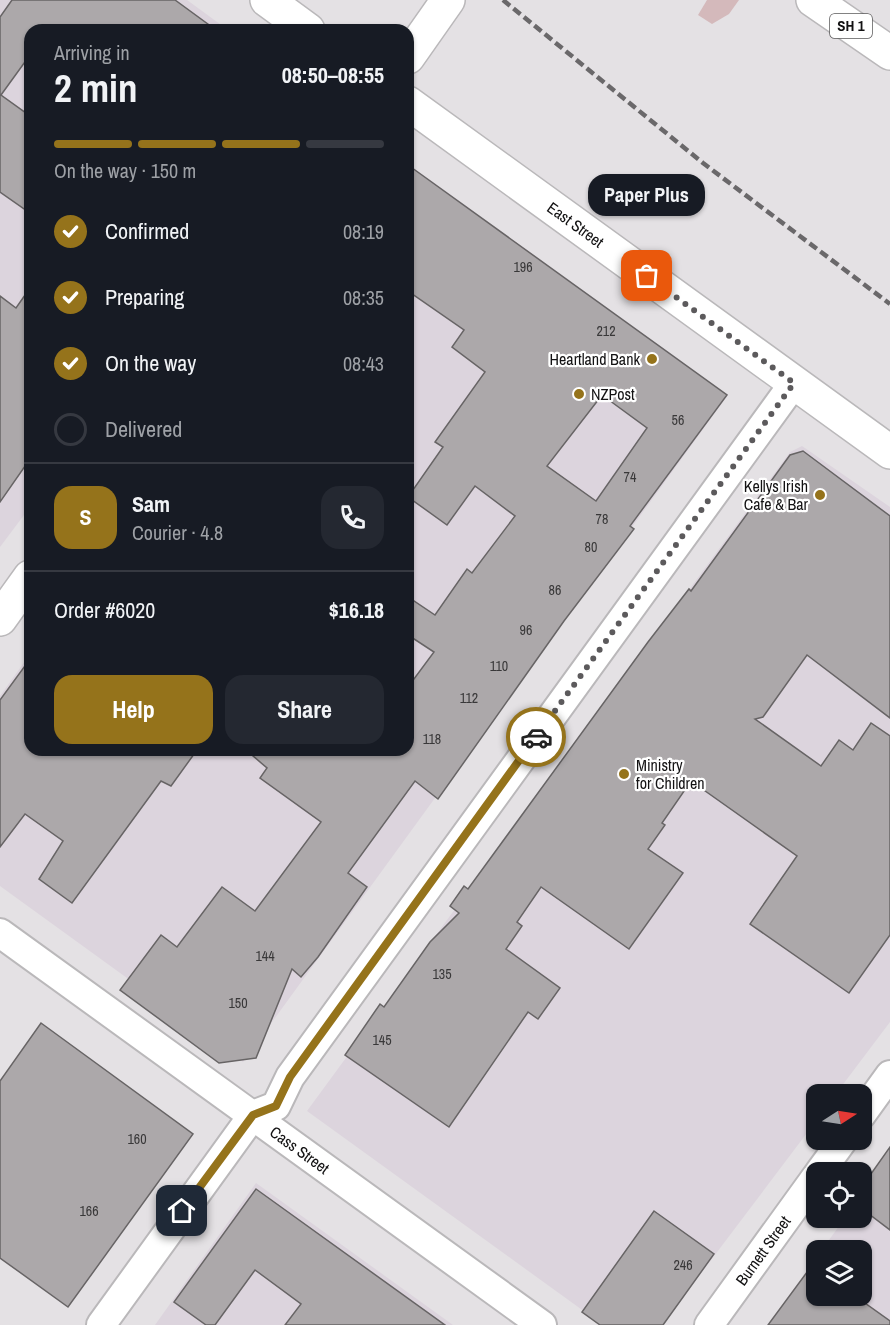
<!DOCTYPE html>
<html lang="en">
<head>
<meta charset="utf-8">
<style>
	:root { --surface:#171b24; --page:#242831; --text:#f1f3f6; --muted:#9ea1a6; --line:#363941; --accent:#95731b }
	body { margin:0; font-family:"Archivo Narrow",sans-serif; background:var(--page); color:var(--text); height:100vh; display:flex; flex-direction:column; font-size:22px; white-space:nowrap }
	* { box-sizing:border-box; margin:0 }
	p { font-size:20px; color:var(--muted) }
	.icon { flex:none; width:33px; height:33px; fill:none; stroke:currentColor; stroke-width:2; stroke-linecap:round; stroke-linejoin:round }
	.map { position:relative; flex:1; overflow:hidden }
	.side { position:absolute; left:24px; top:24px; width:390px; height:732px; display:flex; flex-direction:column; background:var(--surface); border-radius:18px; box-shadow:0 2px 4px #0004 }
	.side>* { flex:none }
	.needle { width:39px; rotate:78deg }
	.controls { position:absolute; left:806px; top:1084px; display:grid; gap:12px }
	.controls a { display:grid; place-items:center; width:66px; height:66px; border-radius:12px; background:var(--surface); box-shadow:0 2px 4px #0004; font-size:30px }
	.pin { position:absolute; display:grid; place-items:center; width:51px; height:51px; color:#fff; margin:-26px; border-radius:12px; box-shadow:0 3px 9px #0006 }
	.courier { position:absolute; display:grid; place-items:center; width:60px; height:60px; margin:-30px; border:4px solid #95731b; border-radius:50%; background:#fff; color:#222; box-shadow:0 2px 8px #0007 }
	.bubble { position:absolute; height:42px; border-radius:18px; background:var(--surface); box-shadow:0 2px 4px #0004; font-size:20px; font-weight:700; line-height:42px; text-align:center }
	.head em { font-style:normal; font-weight:700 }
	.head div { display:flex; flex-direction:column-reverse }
	.head { display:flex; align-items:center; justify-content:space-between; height:102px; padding:0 30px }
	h1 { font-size:39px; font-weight:700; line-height:45px }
	.bar { display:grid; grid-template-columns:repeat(4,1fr); gap:9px 6px; align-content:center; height:72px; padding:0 30px }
	.bar i { height:8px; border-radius:4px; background:var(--line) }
	.bar .on { background:var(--accent) }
	.bar p { grid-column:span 4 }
	.line { display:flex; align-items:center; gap:15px; padding:0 30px; border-top:2px solid var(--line) }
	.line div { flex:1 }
	.round { display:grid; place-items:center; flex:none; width:63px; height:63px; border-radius:18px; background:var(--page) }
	ol { padding:0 30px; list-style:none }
	li { display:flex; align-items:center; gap:18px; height:66px }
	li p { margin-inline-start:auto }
	li .icon { padding:6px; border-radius:50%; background:var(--accent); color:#fff; stroke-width:4 }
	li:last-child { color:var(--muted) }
	li i { width:33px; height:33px; border:3px solid var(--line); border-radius:50% }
	.action { display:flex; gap:12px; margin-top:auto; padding:12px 30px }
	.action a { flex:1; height:69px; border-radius:18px; background:var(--accent); color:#fff; font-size:24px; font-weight:700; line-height:69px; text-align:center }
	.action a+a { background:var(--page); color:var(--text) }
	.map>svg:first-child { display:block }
	.built { fill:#dcd4dd }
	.green { fill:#d4b9bb }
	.building { fill:#aca8aa; stroke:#676465; stroke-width:1.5; fill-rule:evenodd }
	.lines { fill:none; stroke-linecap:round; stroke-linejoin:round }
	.street-casing { stroke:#bab8ba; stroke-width:32 }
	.secondary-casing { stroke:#bab8ba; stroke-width:36 }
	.highway-casing { stroke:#bab8ba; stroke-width:36 }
	.street { stroke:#fff; stroke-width:28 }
	.secondary { stroke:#fff; stroke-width:33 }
	.highway { stroke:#fff; stroke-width:33 }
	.rail { stroke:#6a686a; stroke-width:4.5; stroke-dasharray:9 4.5; stroke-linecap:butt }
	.done { stroke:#5c5a5c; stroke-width:6; stroke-dasharray:0 10.8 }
	.route { stroke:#95731b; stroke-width:8 }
	.poi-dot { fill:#95731b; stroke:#fff; stroke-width:2 }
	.labels { text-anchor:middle; stroke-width:4.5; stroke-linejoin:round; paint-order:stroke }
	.number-label { font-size:14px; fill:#393839 }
	.shield { fill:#fff; stroke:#5a595a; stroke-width:1.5 }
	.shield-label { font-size:15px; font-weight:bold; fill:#131213 }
	.street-label { font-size:16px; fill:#131213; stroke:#fff }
	.poi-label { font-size:16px; fill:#131213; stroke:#fff; text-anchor:end }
</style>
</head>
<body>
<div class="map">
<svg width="890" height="1325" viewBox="0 0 890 1325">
	<rect width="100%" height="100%" fill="#e4e1e4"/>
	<!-- built -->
	<g class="built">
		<polygon points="0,0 187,0 228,30 30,30 30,507 0,547"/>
		<polygon points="408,164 728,395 243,1062 0,886 0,696 30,654 30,750 408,750"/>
		<polygon points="802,446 890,507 890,1022 835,1095 816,1095 816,1121 662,1325 603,1325 307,1111 790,452"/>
		<polygon points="890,1154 890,1325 768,1325 816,1258 816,1296 861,1296 861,1251 821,1251 845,1218 861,1218 861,1195"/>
		<polygon points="256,1183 453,1325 155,1325"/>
	</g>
	<!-- green -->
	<polygon class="green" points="707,0 739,0 729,14 712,24 698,15"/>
	<!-- building -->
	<g class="building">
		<polygon points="12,0 175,0 216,30 30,30 30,55 1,95 30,116 30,213 0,192 0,17"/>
		<path d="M408 165 727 395 630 526 634 529 564 621 438 799 415 781 348 873 367 887 318 957 301 977 292 969 256 1058 219 1063 120 990 161 935 177 947 222 887 255 911 321 822 260 778 267 768 246 750H408V687L434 652 408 635V597L435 615 467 569 472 573 515 516 475 486 447 525 408 497 443 447 435 442 485 372 452 347 464 330 408 291ZM602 395 647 428 596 501 547 466Z"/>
		<polygon points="30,288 30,459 0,502 0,296 16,308"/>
		<polygon points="803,451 890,516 890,718 807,655 763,717 755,719 821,766 839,740 853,750 871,723 890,736 890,935 849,993 750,924 797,856 691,781 662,823 665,825 648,849 683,873 629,949 541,887 517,922 522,926 506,949 560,988 538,1019 528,1012 449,1127 345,1055 380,1004 384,1007 430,942 459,913 450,906 464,886 468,889 648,642 689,589 691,591 790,455"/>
		<polygon points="30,659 30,750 197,750 171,786 161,781 72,903 39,879 63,841 25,814 0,847 0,700"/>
		<polygon points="41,1023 193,1134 68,1307 0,1258 0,1081"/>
		<polygon points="890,1147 890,1230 861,1208 861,1188"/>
		<polygon points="256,1189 445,1325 285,1325 301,1304 255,1270 215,1325 206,1325 174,1302"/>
		<polygon points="654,1211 714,1254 663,1325 600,1325 582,1312"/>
		<polygon points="816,1260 816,1296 855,1296 890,1321 890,1325 768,1325"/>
	</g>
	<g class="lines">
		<defs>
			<g id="street">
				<path id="s1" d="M0 933 542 1325"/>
				<polyline points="861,1115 890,1075"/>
				<polyline points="819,1173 843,1140"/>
				<polyline points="101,1325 253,1115 276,1106 290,1077 794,383"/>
				<path id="s2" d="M709 1325 816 1177"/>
			</g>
			<g id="secondary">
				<polyline points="267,0 308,30"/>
				<polyline points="408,57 448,0"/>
				<path id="s3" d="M408 103 890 452"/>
				<polyline points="0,619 30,577"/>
			</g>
			<polyline id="highway" points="813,0 890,53"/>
		</defs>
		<!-- street casing -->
		<use href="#street" class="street-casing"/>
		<!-- secondary casing -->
		<use href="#secondary" class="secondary-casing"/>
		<!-- highway casing -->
		<use href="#highway" class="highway-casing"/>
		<!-- street -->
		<use href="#street" class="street"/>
		<!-- secondary -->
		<use href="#secondary" class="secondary"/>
		<!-- highway -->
		<use href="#highway" class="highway"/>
		<!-- rail -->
		<polyline class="rail" points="503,0 703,163 890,304"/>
	</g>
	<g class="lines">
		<!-- done -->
		<polyline class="done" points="536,737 794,383 647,276"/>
		<!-- route -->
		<polyline class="route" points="182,1211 253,1115 276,1106 290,1077 536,737"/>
	</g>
	<!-- markers -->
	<g class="poi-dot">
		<circle cx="652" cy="359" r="6"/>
		<circle cx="579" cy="394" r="6"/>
		<circle cx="820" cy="495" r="6"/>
		<circle cx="624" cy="774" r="6"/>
	</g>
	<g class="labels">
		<!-- number labels -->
		<g class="number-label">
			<text x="523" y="272">196</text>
			<text x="606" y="336">212</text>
			<text x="678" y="425">56</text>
			<text x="630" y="482">74</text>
			<text x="602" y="524">78</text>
			<text x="591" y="552">80</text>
			<text x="555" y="595">86</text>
			<text x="526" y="635">96</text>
			<text x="499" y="671">110</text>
			<text x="469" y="703">112</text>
			<text x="432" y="744">118</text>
			<text x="265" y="961">144</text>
			<text x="442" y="979">135</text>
			<text x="238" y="1008">150</text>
			<text x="382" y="1045">145</text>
			<text x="137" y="1144">160</text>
			<text x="89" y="1216">166</text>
			<text x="683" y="1270">246</text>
		</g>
		<!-- shield labels -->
		<rect class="shield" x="830" y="14" width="42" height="24" rx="4.5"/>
		<g class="shield-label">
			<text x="851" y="31">SH 1</text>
		</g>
		<!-- street labels -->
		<g class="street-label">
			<text dy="6" stroke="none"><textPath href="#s3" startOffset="207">East Street</textPath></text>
			<text dy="6" stroke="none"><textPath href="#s1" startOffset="370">Cass Street</textPath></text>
			<text dy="6" stroke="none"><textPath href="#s2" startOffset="92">Burnett Street</textPath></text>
		</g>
		<!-- poi labels -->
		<g class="poi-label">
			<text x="640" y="365">Heartland Bank</text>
			<text x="591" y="400" text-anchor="start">NZPost</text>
			<text x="808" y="492">Kellys Irish<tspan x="808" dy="18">Cafe &amp; Bar</tspan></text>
			<text x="636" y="771" text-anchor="start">Ministry<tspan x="636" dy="18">for Children</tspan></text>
		</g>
	</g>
</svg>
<div class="controls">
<a><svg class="needle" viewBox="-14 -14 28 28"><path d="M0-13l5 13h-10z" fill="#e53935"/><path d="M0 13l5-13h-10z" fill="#9ea1a6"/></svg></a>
<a><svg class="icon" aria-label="locate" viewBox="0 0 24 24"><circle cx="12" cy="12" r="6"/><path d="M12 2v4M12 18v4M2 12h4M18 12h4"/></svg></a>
<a><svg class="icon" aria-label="layers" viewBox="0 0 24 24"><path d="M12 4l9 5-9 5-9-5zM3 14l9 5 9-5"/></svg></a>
</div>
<div class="pin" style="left:647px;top:276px;background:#ea580c"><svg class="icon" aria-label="bag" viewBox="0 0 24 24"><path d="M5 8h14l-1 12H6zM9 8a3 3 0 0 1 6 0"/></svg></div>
<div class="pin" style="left:182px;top:1211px;background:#1f2937"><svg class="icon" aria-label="home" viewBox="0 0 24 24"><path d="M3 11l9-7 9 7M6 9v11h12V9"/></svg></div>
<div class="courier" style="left:536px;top:737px"><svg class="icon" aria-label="car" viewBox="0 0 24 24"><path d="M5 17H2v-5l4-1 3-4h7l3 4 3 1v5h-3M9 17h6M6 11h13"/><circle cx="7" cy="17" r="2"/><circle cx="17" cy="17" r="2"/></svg></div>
<div class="bubble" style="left:588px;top:174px;width:117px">Paper Plus</div>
<section class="side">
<div class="head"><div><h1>2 min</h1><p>Arriving in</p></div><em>08:50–08:55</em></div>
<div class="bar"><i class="on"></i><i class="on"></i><i class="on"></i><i></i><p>On the way · 150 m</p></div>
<ol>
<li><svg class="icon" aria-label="check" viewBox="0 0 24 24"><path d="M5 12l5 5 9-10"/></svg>Confirmed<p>08:19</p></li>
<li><svg class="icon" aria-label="check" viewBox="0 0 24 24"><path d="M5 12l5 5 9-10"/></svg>Preparing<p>08:35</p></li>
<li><svg class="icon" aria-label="check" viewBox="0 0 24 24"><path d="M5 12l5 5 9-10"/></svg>On the way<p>08:43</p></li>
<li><i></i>Delivered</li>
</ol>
<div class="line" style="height:108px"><b class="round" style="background:var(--accent);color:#fff">S</b><div><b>Sam</b><p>Courier · 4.8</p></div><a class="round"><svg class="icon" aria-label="phone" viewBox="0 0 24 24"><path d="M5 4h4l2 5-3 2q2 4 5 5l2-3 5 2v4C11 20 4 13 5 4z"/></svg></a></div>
<div class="line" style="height:78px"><div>Order #6020</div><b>$16.18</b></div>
<div class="action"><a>Help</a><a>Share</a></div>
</section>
</div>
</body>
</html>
